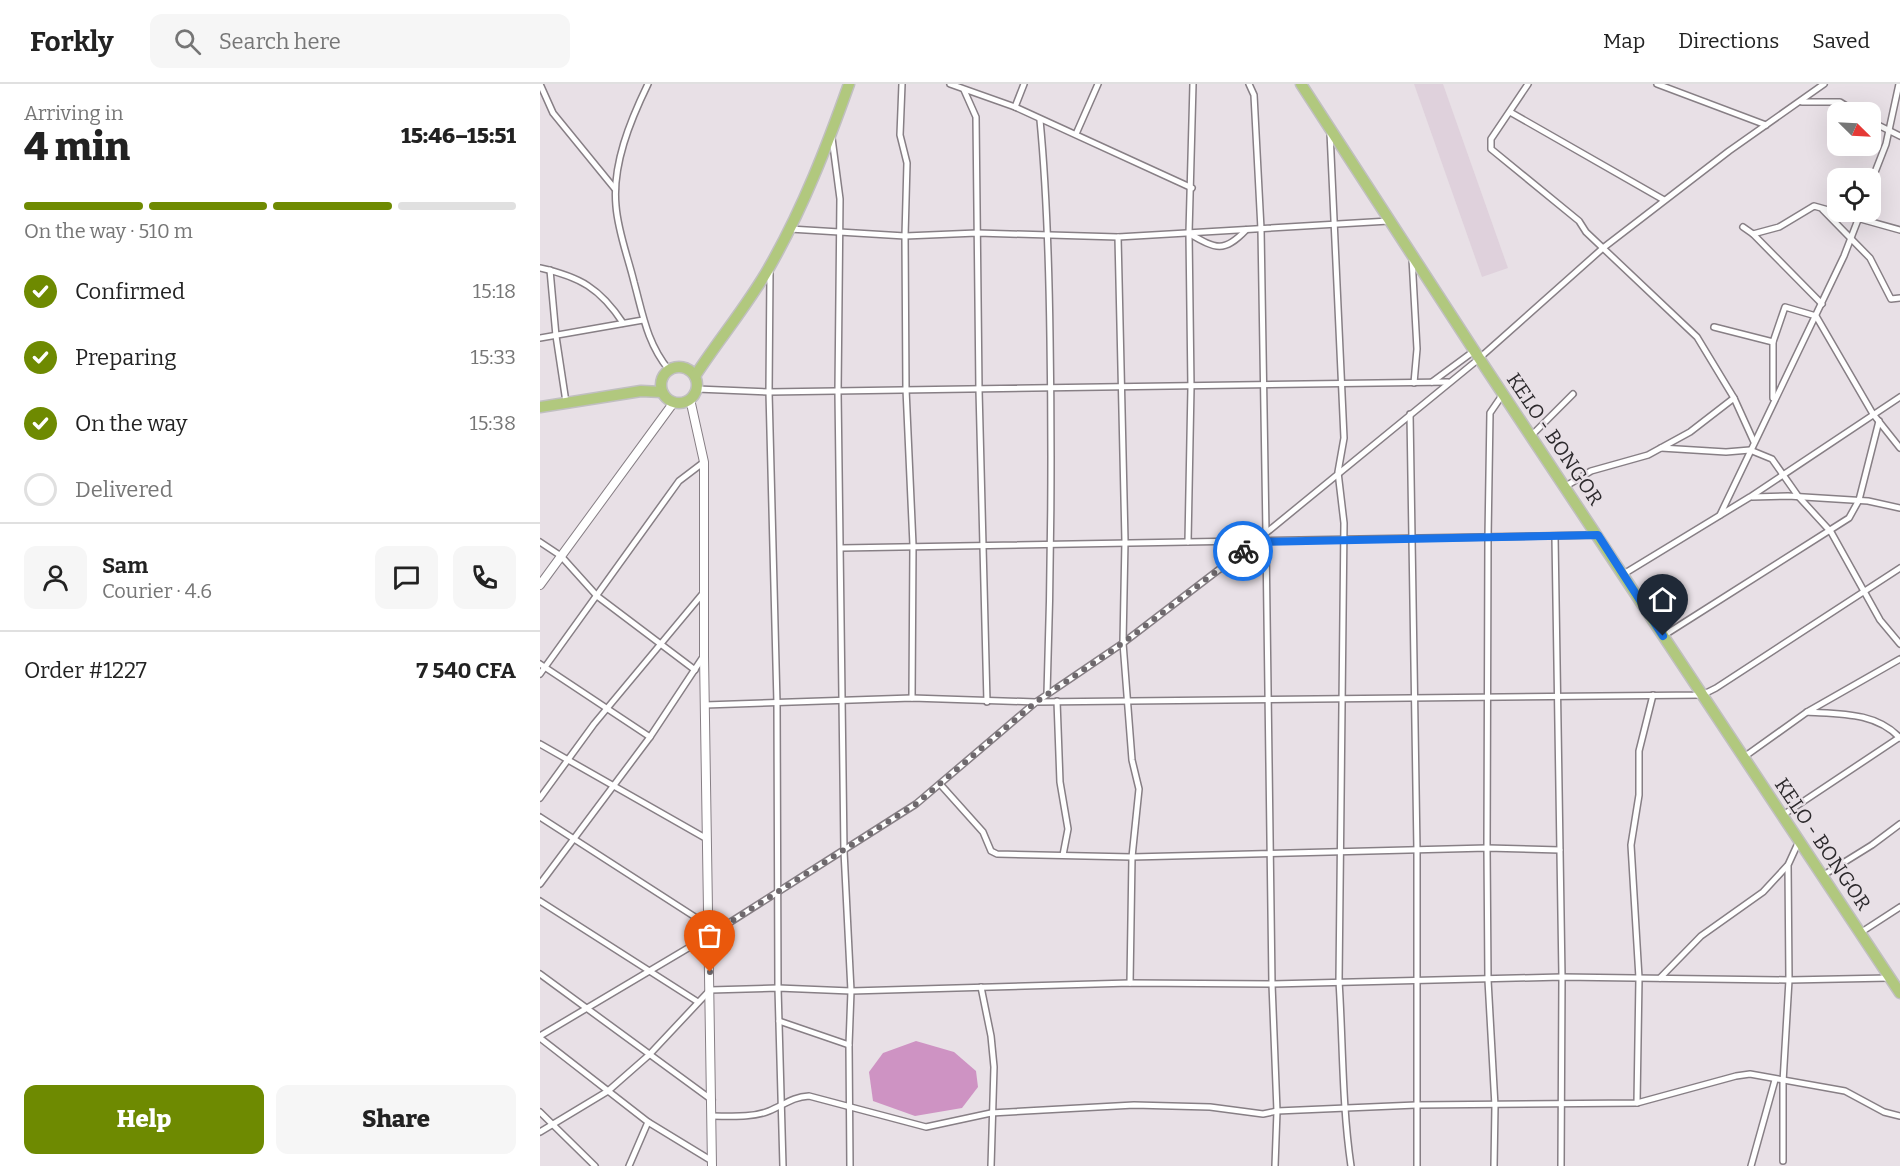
<!DOCTYPE html>
<html lang="en">
<head>
<meta charset="utf-8">
<style>
	:root { --surface:#fff; --page:#f6f6f6; --text:#222; --muted:#767676; --line:#e0e0e0; --accent:#6e8a01 }
	body { margin:0; font-family:Bitter,serif; background:var(--page); color:var(--text); height:100vh; display:flex; flex-direction:column; font-size:22px; white-space:nowrap }
	* { box-sizing:border-box; margin:0 }
	p { font-size:20px; color:var(--muted) }
	.icon { flex:none; width:33px; height:33px; fill:none; stroke:currentColor; stroke-width:2; stroke-linecap:round; stroke-linejoin:round }
	.map { position:relative; flex:1; overflow:hidden }
	.drawer { display:flex; flex-direction:column; background:var(--surface); width:540px }
	.drawer>* { flex:none }
	.needle { width:39px; rotate:114deg }
	.tools { position:absolute; left:1287px; top:18px; display:grid; gap:12px }
	.tools a { display:grid; place-items:center; width:54px; height:54px; border-radius:12px; background:var(--surface); box-shadow:0 6px 24px #0002; font-size:30px }
	.pin { position:absolute; display:grid; place-items:center; width:51px; height:51px; color:#fff; margin:-62px -26px; border-radius:50% 50% 50% 0; rotate:-45deg; box-shadow:0 0 6px #0007 }
	.pin .icon { rotate:45deg }
	.courier { position:absolute; display:grid; place-items:center; width:60px; height:60px; margin:-30px; border:4px solid #1a73e8; border-radius:50%; background:#fff; color:#222; box-shadow:0 2px 8px #0007 }
	.overview em { font-style:normal; font-weight:800 }
	.overview div { display:flex; flex-direction:column-reverse }
	.overview { display:flex; align-items:center; justify-content:space-between; height:102px; padding:0 24px }
	h1 { font-size:39px; font-weight:800; line-height:45px }
	.bar { display:grid; grid-template-columns:repeat(4,1fr); gap:9px 6px; align-content:center; height:72px; padding:0 24px }
	.bar i { height:8px; border-radius:4px; background:var(--line) }
	.bar .active { background:var(--accent) }
	.bar p { grid-column:span 4 }
	.line { display:flex; align-items:center; gap:15px; padding:0 24px; border-top:2px solid var(--line) }
	.line div { flex:1 }
	.round { display:grid; place-items:center; flex:none; width:63px; height:63px; border-radius:12px; background:var(--page) }
	ol { padding:0 24px; list-style:none }
	li { display:flex; align-items:center; gap:18px; height:66px }
	li p { margin-inline-start:auto }
	li .icon { padding:6px; border-radius:50%; background:var(--accent); color:#fff; stroke-width:4 }
	li:last-child { color:var(--muted) }
	li i { width:33px; height:33px; border:3px solid var(--line); border-radius:50% }
	.action { display:flex; gap:12px; margin-top:auto; padding:12px 24px }
	.action a { flex:1; height:69px; border-radius:12px; background:var(--accent); color:#fff; font-size:24px; font-weight:800; line-height:69px; text-align:center }
	.action a+a { background:var(--page); color:var(--text) }
	header { display:flex; align-items:center; gap:36px; box-sizing:border-box; height:84px; padding:0 30px; background:var(--surface); border-bottom:2px solid var(--line) }
	header strong { font-size:28px }
	nav { display:flex; gap:33px; margin-inline-start:auto; font-size:21px }
	.search { width:420px; height:54px; background:var(--page); display:flex; align-items:center; gap:15px; box-sizing:border-box; padding:0 21px; border-radius:12px; color:var(--muted); font-size:22px }
	main { display:flex; flex:1; min-height:0 }
	.map>svg:first-child { display:block }
	.built { fill:#dfd1dc }
	.water { fill:#ce93c3 }
	.lines { fill:none; stroke-linecap:round; stroke-linejoin:round }
	.street-casing { stroke:#877f85; stroke-width:8 }
	.secondary-casing { stroke:#877f85; stroke-width:10 }
	.highway-casing { stroke:#c0bfc0; stroke-width:13 }
	.street { stroke:#fff; stroke-width:5 }
	.secondary { stroke:#fff; stroke-width:8 }
	.highway { stroke:#b1c87e; stroke-width:10 }
	.done { stroke:#6e696d; stroke-width:6; stroke-dasharray:0 10.8 }
	.route { stroke:#1a73e8; stroke-width:8 }
	.labels { text-anchor:middle; stroke-width:4.5; stroke-linejoin:round; paint-order:stroke }
	.street-label { font-size:20px; fill:#2c292c; stroke:#e8e0e6 }
</style>
</head>
<body>
<header>
<strong>Forkly</strong>
<div class="search"><svg class="icon" aria-label="search" viewBox="0 0 24 24"><circle cx="10" cy="10" r="6"/><path d="M15 15l6 6"/></svg>Search here</div>
<nav><a>Map</a><a>Directions</a><a>Saved</a></nav>
</header>
<main>
<section class="drawer">
<div class="overview"><div><h1>4 min</h1><p>Arriving in</p></div><em>15:46–15:51</em></div>
<div class="bar"><i class="active"></i><i class="active"></i><i class="active"></i><i></i><p>On the way · 510 m</p></div>
<ol>
<li><svg class="icon" aria-label="check" viewBox="0 0 24 24"><path d="M5 12l5 5 9-10"/></svg>Confirmed<p>15:18</p></li>
<li><svg class="icon" aria-label="check" viewBox="0 0 24 24"><path d="M5 12l5 5 9-10"/></svg>Preparing<p>15:33</p></li>
<li><svg class="icon" aria-label="check" viewBox="0 0 24 24"><path d="M5 12l5 5 9-10"/></svg>On the way<p>15:38</p></li>
<li><i></i>Delivered</li>
</ol>
<div class="line" style="height:108px"><a class="round"><svg class="icon" aria-label="person" viewBox="0 0 24 24"><circle cx="12" cy="8" r="4"/><path d="M4 21q1-7 8-7t8 7"/></svg></a><div><b>Sam</b><p>Courier · 4.6</p></div><a class="round"><svg class="icon" aria-label="chat" viewBox="0 0 24 24"><path d="M4 5h16v11H9l-5 4z"/></svg></a><a class="round"><svg class="icon" aria-label="phone" viewBox="0 0 24 24"><path d="M5 4h4l2 5-3 2q2 4 5 5l2-3 5 2v4C11 20 4 13 5 4z"/></svg></a></div>
<div class="line" style="height:78px"><div>Order #1227</div><b>7 540 CFA</b></div>
<div class="action"><a>Help</a><a>Share</a></div>
</section>
<div class="map">
<svg width="1360" height="1082" viewBox="0 0 1360 1082">
	<rect width="100%" height="100%" fill="#e8e0e6"/>
	<!-- built -->
	<polygon class="built" points="874,0 903,0 968,184 942,193"/>
	<!-- water -->
	<polygon class="water" points="376,957 414,968 436,987 438,1003 422,1024 375,1032 333,1017 329,988 343,969"/>
	<g class="lines">
		<defs>
			<g id="street">
				<polyline points="0,0 13,29 75,105"/>
				<path d="M108 0C90 37 72 81 76 122 78 148 88 173 94 198 103 231 107 259 129 286"/>
				<polyline points="362,0 360,51 367,79 365,152 366,305 373,461 372,614"/>
				<polyline points="410,0 475,23 652,104"/>
				<polyline points="709,0 714,11 721,145 726,448"/>
				<polyline points="988,0 951,55 951,65 1039,137 1046,148 1157,253 1194,314 1214,358"/>
				<polyline points="1117,0 1226,41"/>
				<polyline points="424,6 436,33 439,306 447,618"/>
				<polyline points="1262,18 1300,18 1316,28"/>
				<polyline points="475,23 484,0"/>
				<polyline points="970,28 1124,116"/>
				<path d="M500 36C507 109 509 181 510 254 512 373 511 491 507 610"/>
				<polyline points="1330,37 1360,52"/>
				<path d="M790 48 804 354 798 388 804 439 799 897C803 959 802 1021 811 1082"/>
				<polyline points="536,50 558,0"/>
				<polyline points="1330,101 1346,60 1359,0"/>
				<polyline points="1283,126 1330,174 1351,215 1360,214"/>
				<polyline points="1203,143 1213,150 1239,143 1274,122 1360,146"/>
				<polyline points="250,145 365,152 437,149 578,153 849,137"/>
				<path d="M650 150C676 165 684 169 706 146"/>
				<polyline points="1213,150 1282,220"/>
				<polyline points="578,153 585,457 583,559 592,676 599,705 592,773 590,899"/>
				<polyline points="872,174 877,265 874,299"/>
				<path d="M0 184C40 193 60 204 83 239"/>
				<polyline points="10,186 16,252 26,318"/>
				<polyline points="230,187 229,308 237,619 238,904 243,1082"/>
				<polyline points="1174,243 1233,258"/>
				<polyline points="0,254 103,236"/>
				<polyline points="892,298 934,267"/>
				<polyline points="157,305 229,308 908,298"/>
				<polyline points="1233,314 1233,258 1245,223 1276,232 1333,330 1360,364"/>
				<polyline points="870,330 877,766 877,1082"/>
				<polyline points="992,351 1033,310"/>
				<polyline points="1121,364 1186,368 1210,366 1232,375 1258,412 1291,448 1340,536 1360,560"/>
				<polyline points="1026,402 1051,387 1108,371 1150,348 1194,314"/>
				<polyline points="1212,413 1248,412 1328,417 1360,424"/>
				<polyline points="1180,431 1304,172 1321,128"/>
				<polyline points="1015,453 1022,893 1021,1082"/>
				<polyline points="0,458 21,472 57,512 155,586"/>
				<polyline points="648,458 651,303 649,149 653,0"/>
				<polyline points="726,458 732,900 737,1027 735,1082"/>
				<polyline points="301,464 1056,451"/>
				<polyline points="1082,491 1210,413 1360,313"/>
				<polyline points="1123,552 1309,434 1319,416 1339,337"/>
				<polyline points="0,580 110,653"/>
				<polyline points="0,590 139,397 164,378"/>
				<polyline points="517,617 520,698 528,745 523,771"/>
				<polyline points="165,621 372,614 496,618 1162,611 1176,604 1360,484"/>
				<path d="M1267 628C1300 630 1336 628 1360 654"/>
				<polyline points="0,660 167,755"/>
				<polyline points="1204,673 1267,628 1360,575"/>
				<polyline points="400,700 443,748 451,767 457,770 592,773 947,764 1020,766"/>
				<polyline points="0,714 54,640 164,508"/>
				<polyline points="1243,731 1360,653"/>
				<polyline points="0,733 169,842"/>
				<polyline points="1282,792 1332,761 1360,740"/>
				<polyline points="0,800 110,653 163,573"/>
				<polyline points="0,817 158,918"/>
				<polyline points="1320,849 1360,823"/>
				<polyline points="0,890 172,1016"/>
				<polyline points="1120,894 1161,852 1223,808 1247,782"/>
				<polyline points="441,903 451,952 454,983 451,1082"/>
				<polyline points="239,937 309,961 311,907 304,767 298,308 300,115 292,54"/>
				<polyline points="0,952 170,851 376,720 496,618 583,559 715,458 935,278 1063,164 1189,67 1284,0"/>
				<polyline points="0,954 108,1038 172,1077"/>
				<polyline points="309,961 310,1082"/>
				<polyline points="1097,1019 1099,894 1091,761 1099,711 1099,667 1113,611"/>
				<polyline points="0,1028 55,1082"/>
				<path d="M172 1032C190 1032 212 1034 229 1027 244 1021 252 1013 269 1012L386 1043 451 1029 594 1021 670 1023 723 1030 737 1027 876 1021 1097 1019 1196 992 1210 990 1305 1007 1344 1028 1360 1032"/>
				<polyline points="0,1048 68,1007 109,971 170,906 238,904 311,907 590,899 732,900 1022,893 1249,896 1349,894"/>
				<polyline points="1243,1077 1243,998 1249,896 1248,781 1259,757"/>
				<polyline points="89,1082 108,1038"/>
				<polyline points="954,1082 955,1022 948,896 947,764 948,454 950,329 963,310"/>
				<polyline points="1211,1082 1235,996"/>
			</g>
			<g id="secondary">
				<polyline points="150,315 164,378 164,572 172,1082"/>
				<polyline points="0,501 134,318"/>
			</g>
			<g id="highway">
				<polyline points="761,0 939,274 1360,909"/>
				<circle cx="139" cy="301" r="18"/>
				<path d="M155 292C179 255 208 221 230 182 263 124 287 62 309 0"/>
				<polyline points="0,323 101,307 122,308"/>
			</g>
		</defs>
		<!-- street casing -->
		<use href="#street" class="street-casing"/>
		<!-- secondary casing -->
		<use href="#secondary" class="secondary-casing"/>
		<!-- highway casing -->
		<use href="#highway" class="highway-casing"/>
		<!-- street -->
		<use href="#street" class="street"/>
		<!-- secondary -->
		<use href="#secondary" class="secondary"/>
		<!-- highway -->
		<use href="#highway" class="highway"/>
	</g>
	<g class="lines">
		<!-- done -->
		<polyline class="done" points="170,888 170,851 376,720 496,618 583,559 703,467"/>
		<!-- route -->
		<polyline class="route" points="703,467 715,458 1058,451 1123,552"/>
	</g>
	<g class="labels">
		<!-- street labels -->
		<g class="street-label">
			<text transform="translate(1015 355) rotate(56)" y="7">KELO - BONGOR</text>
			<text transform="translate(1283 760) rotate(56)" y="7">KELO - BONGOR</text>
		</g>
	</g>
</svg>
<div class="tools">
<a><svg class="needle" viewBox="-14 -14 28 28"><path d="M0-13l5 13h-10z" fill="#e53935"/><path d="M0 13l5-13h-10z" fill="#767676"/></svg></a>
<a><svg class="icon" aria-label="locate" viewBox="0 0 24 24"><circle cx="12" cy="12" r="6"/><path d="M12 2v4M12 18v4M2 12h4M18 12h4"/></svg></a>
</div>
<div class="pin" style="left:170px;top:888px;background:#ea580c"><svg class="icon" aria-label="bag" viewBox="0 0 24 24"><path d="M5 8h14l-1 12H6zM9 8a3 3 0 0 1 6 0"/></svg></div>
<div class="pin" style="left:1123px;top:552px;background:#1f2937"><svg class="icon" aria-label="home" viewBox="0 0 24 24"><path d="M3 11l9-7 9 7M6 9v11h12V9"/></svg></div>
<div class="courier" style="left:703px;top:467px"><svg class="icon" aria-label="bike" viewBox="0 0 24 24"><circle cx="6" cy="16" r="4"/><circle cx="18" cy="16" r="4"/><path d="M6 16l4-8h5l3 8M10 8l3 8H6M13 5h3"/></svg></div>
</div>
</main>
</body>
</html>
